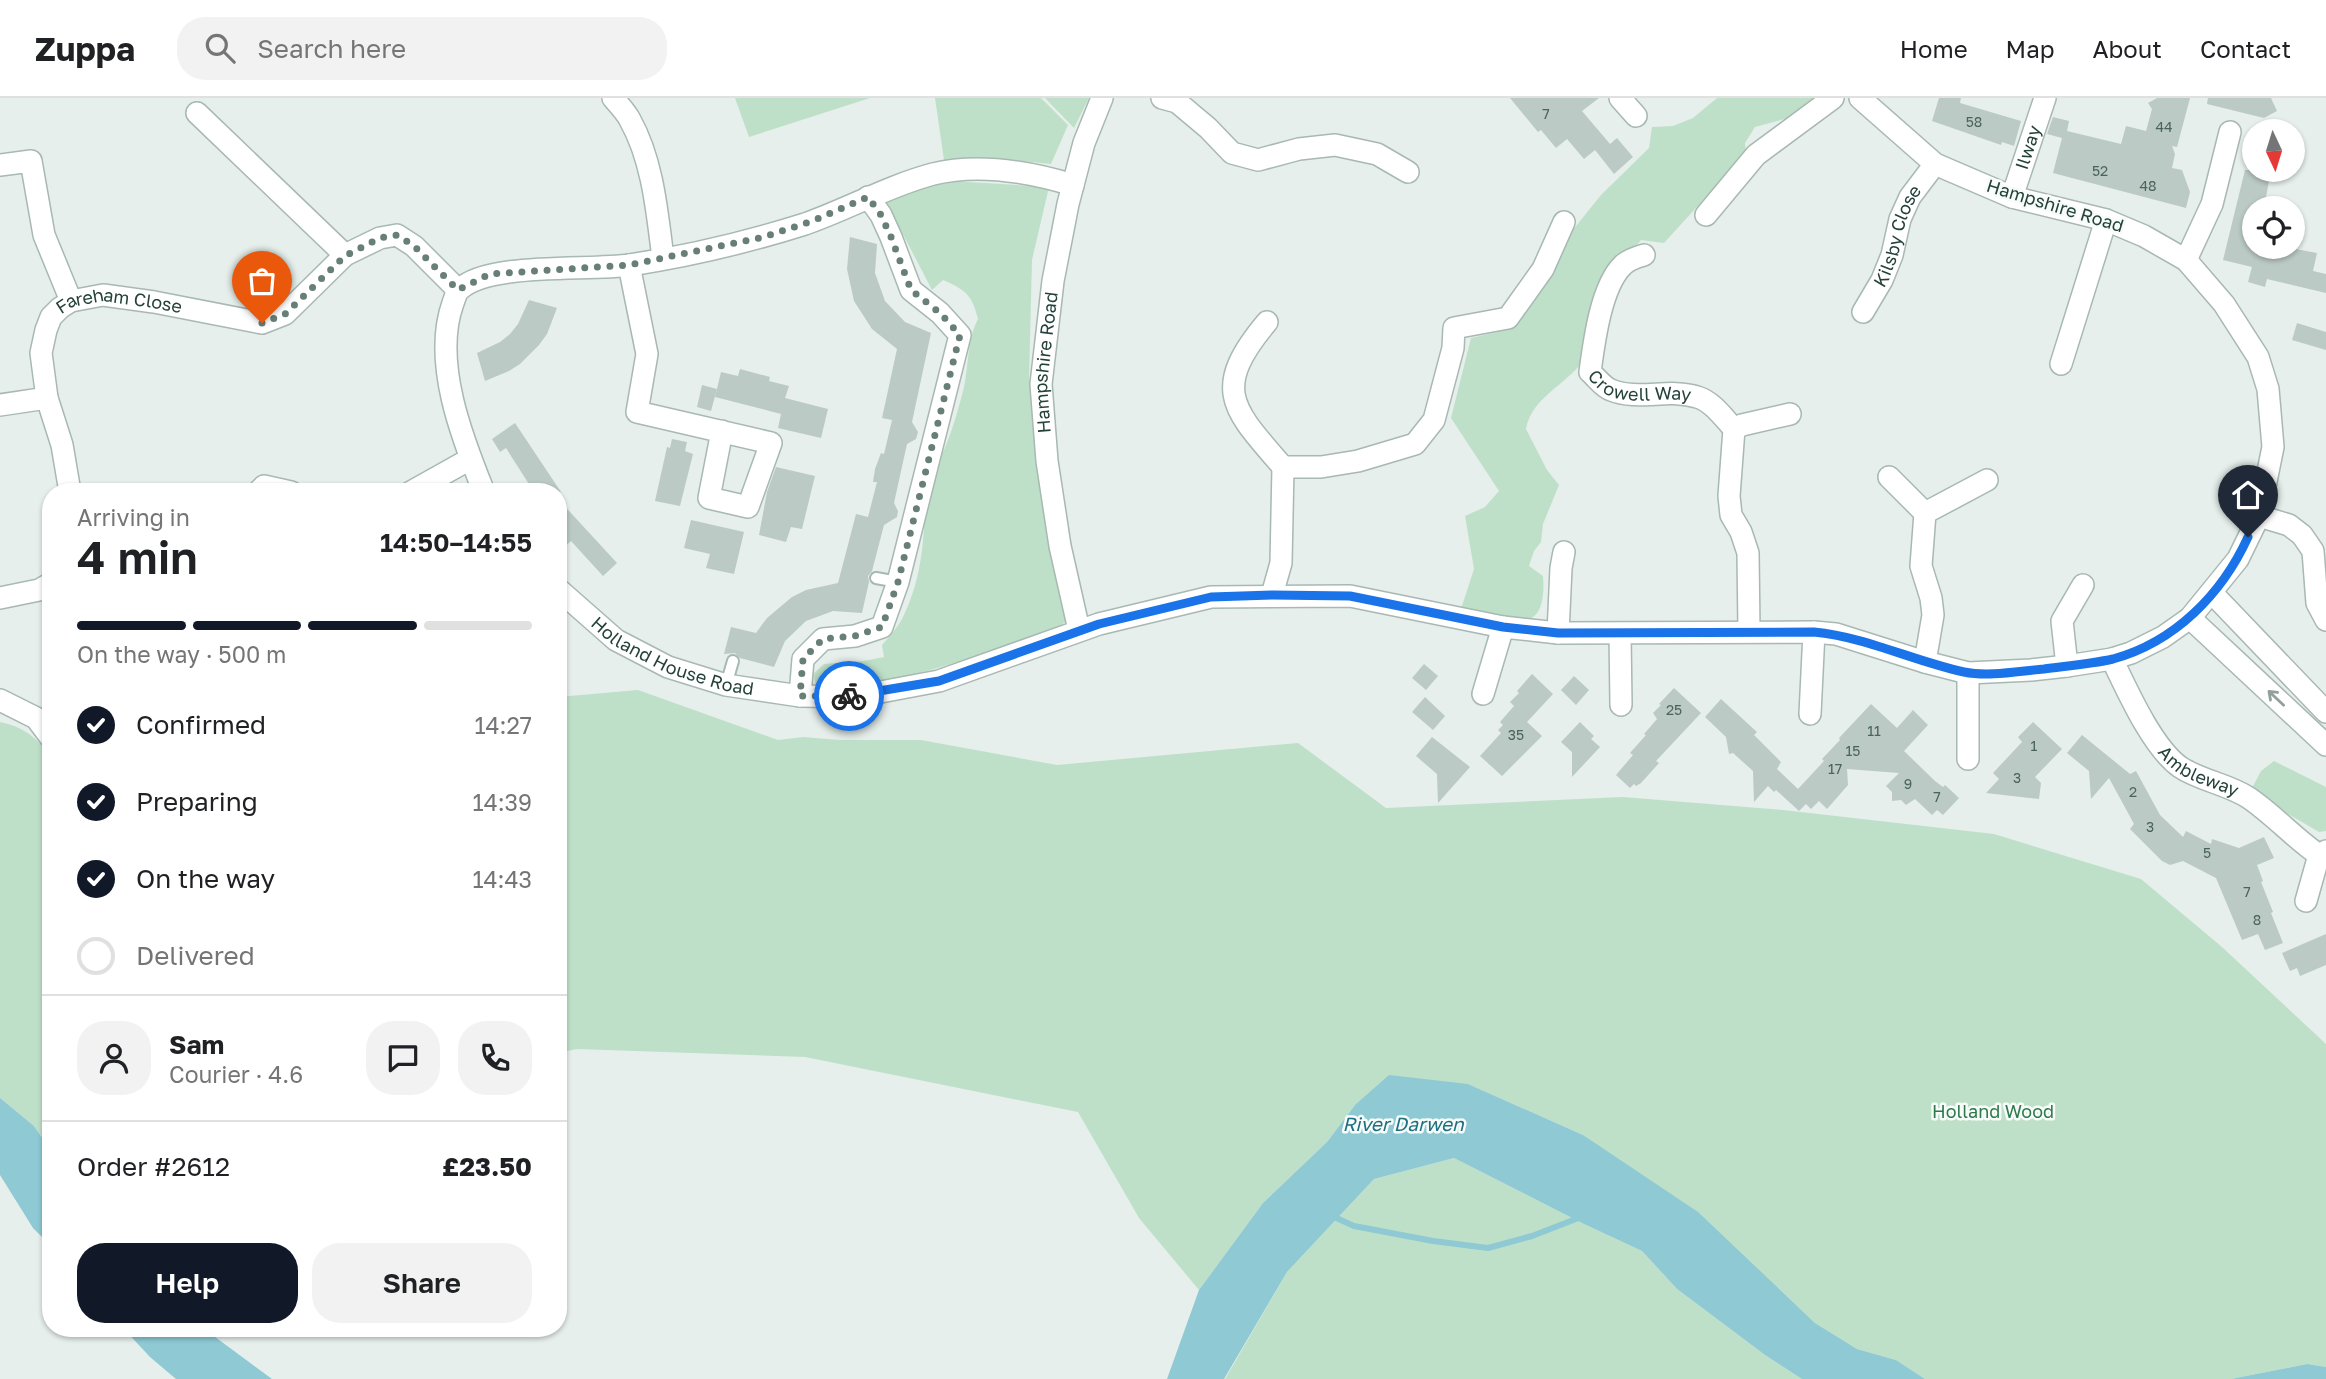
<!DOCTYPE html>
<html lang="en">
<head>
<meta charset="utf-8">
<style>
	:root { --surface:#fff; --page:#f2f2f2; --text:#202124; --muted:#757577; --line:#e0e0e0; --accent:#111827 }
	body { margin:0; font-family:"Golos Text",sans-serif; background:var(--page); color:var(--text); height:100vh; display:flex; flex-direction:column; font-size:26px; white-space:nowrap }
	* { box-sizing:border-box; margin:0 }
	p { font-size:23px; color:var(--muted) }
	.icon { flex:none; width:38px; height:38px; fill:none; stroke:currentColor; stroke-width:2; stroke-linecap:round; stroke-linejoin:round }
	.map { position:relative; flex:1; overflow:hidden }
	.panel { position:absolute; left:42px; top:385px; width:525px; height:854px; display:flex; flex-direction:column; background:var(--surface); border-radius:28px; box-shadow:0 2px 5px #0004 }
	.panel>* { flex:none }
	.needle { width:46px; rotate:176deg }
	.controls { position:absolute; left:2242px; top:21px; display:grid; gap:14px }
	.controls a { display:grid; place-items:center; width:63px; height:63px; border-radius:50%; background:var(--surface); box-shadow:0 2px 5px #0004; font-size:35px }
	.pin { position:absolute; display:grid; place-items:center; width:60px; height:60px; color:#fff; margin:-72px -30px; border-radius:50% 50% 50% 0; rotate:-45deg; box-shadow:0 0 7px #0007 }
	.pin .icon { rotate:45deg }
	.courier { position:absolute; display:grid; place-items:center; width:70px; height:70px; margin:-35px; border:5px solid #1a73e8; border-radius:50%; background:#fff; color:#222; box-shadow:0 2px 9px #0007 }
	.summary em { font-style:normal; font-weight:600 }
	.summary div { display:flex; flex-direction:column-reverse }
	.summary { display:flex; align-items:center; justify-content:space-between; height:119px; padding:0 35px }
	h1 { font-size:46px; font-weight:600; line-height:52px }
	.bar { display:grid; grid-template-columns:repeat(4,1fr); gap:10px 7px; align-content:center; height:84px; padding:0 35px }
	.bar i { height:9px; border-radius:5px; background:var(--line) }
	.bar .on { background:var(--accent) }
	.bar p { grid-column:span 4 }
	.line { display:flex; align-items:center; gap:18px; padding:0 35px; border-top:2px solid var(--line) }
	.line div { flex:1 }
	.round { display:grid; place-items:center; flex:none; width:74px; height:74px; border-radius:28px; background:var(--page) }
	ol { padding:0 35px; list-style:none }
	li { display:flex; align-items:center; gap:21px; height:77px }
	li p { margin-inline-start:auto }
	li .icon { padding:7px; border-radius:50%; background:var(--accent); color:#fff; stroke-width:4 }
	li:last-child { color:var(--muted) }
	li i { width:38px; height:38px; border:4px solid var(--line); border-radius:50% }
	.action { display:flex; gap:14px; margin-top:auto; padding:14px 35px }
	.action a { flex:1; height:80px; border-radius:28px; background:var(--accent); color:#fff; font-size:28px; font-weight:600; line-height:80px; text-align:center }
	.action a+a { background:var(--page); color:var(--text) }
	header { display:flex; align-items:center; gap:42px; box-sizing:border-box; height:98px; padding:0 35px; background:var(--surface); border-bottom:2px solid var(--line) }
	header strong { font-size:33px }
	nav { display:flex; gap:38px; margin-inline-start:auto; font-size:24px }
	.search { width:490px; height:63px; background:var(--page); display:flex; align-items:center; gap:18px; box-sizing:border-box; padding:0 24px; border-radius:28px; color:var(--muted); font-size:26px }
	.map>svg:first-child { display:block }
	.green { fill:#bfe0c8 }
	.water { fill:#8ec9d4 }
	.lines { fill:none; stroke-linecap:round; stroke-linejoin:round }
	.stream { stroke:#8ec9d4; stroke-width:6 }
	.building { fill:#bbcac4 }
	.lane-casing { stroke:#a8b8b2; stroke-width:14 }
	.street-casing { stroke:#a8b8b2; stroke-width:24 }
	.lane { stroke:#fff; stroke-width:10 }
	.street { stroke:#fff; stroke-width:21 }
	.oneway { stroke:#92a09c }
	.done { stroke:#687f78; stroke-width:7; stroke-dasharray:0 12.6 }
	.route { stroke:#1a73e8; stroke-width:9 }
	.labels { text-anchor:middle; stroke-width:5; stroke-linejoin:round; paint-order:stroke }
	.number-label { font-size:14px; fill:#4a645c }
	.street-label { font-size:18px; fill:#24423a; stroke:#f7fbf9 }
	.park-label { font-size:18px; fill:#2d7a4b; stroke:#f7fbf9 }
	.water-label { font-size:19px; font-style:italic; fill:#1c6f80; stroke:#f7fbf9 }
</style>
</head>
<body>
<header>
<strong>Zuppa</strong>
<div class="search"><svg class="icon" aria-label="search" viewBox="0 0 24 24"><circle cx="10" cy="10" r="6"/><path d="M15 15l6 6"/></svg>Search here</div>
<nav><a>Home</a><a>Map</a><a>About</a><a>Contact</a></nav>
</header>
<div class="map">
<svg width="2326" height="1281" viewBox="0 0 2326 1281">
	<rect width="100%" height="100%" fill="#e6efeb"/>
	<!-- green -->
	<g class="green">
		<polygon points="735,0 870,0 749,39"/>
		<polygon points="935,0 1041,0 1068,27 1051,66 1000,61 944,62"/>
		<polygon points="1045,0 1089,0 1074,30"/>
		<path d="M1717 0H1816L1788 20 1755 29 1745 45 1746 55 1664 145 1641 142 1632 153 1584 262C1566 287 1532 299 1526 331L1547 372 1559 387 1543 426 1541 444 1534 453 1529 468 1543 478C1548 545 1505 521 1461 511L1474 471 1465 418 1485 409 1499 393 1451 320 1471 240 1497 234 1518 225 1549 182 1564 143 1601 97 1649 50 1652 29 1673 28 1693 20Z"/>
		<path d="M951 83 1049 89 1032 162 1029 283 1055 453 1065 504V524L1048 538 923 574 861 589 817 591 813 576 824 566 863 563 884 559 882 547C889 539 897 530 902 521 924 478 925 431 925 384 944 364 957 317 964 289 969 266 967 242 978 221 972 197 966 192 943 182L932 192 884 100Z"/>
		<polygon points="638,592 778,642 803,639 840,642 921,642 1057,667 1298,645 1386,710 1623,699 1783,712 1994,736 2141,781 2222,849 2326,946 2326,1269 2307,1266 2231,1281 1925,1281 1896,1262 1857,1251 1815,1225 1769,1182 1583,1037 1468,986 1355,1007 1327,1044 1263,1105 1199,1192 1139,1120 1078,1014 805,959 577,951 558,955 558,599"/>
		<path d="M0 624C22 628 39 640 51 660V1053L34 1028 0 1000Z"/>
		<polygon points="2274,663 2326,689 2326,733 2319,734 2250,694 2261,673"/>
		<polygon points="1454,1060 1584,1126 1642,1153 1677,1191 1765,1257 1802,1281 1225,1281 1287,1174 1374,1081"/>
	</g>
	<!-- water -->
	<g class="water">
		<polygon points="1389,977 1468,986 1583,1037 1698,1114 1815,1225 1857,1251 1896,1262 1925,1281 1802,1281 1765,1257 1677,1191 1642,1153 1584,1126 1454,1060 1374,1081 1287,1174 1224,1281 1167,1281 1199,1192 1263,1105 1327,1044 1355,1007"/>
		<polygon points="0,1000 34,1028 51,1053 51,1148 33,1130 0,1077"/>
		<polygon points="123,1230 203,1230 272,1281 176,1281 150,1259"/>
		<polygon points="2307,1266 2326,1269 2326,1281 2231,1281"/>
	</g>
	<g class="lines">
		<!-- stream -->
		<polyline class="stream" points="1332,1118 1354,1128 1433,1143 1488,1150 1532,1138 1581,1119"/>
	</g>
	<!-- building -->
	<g class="building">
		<polygon points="1510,0 1599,0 1582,13 1610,46 1617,40 1633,59 1614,76 1595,52 1584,61 1567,41 1556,50 1541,32 1538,34"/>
		<polygon points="1939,0 1961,0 1960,5 2021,23 2014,48 2002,44 2001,47 1932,23"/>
		<polygon points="2157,0 2190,0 2177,49 2172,48 2175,56 2172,70 2182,72 2190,94 2186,110 2053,75 2062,40 2047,36 2053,19 2069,23 2067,33 2121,46 2126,28 2146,33 2152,11 2148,5"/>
		<polygon points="2208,0 2271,0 2277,13 2264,20 2207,6"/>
		<polygon points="2245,72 2271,72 2264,110 2254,110 2254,149 2283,156 2284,149 2317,155 2313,173 2326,176 2326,195 2267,181 2265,189 2248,184 2252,169 2223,162"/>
		<polygon points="850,139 877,146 875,175 885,203 905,224 931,235 912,324 918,334 916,341 907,346 894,405 898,413 897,419 884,427 872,473 868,478 869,484 862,515 833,513 806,523 785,543 774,569 740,560 735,555 724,556 731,529 756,535 767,520 792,499 806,492 838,485 856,416 868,419 877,384 873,384 875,371 881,355 884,356 892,322 882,320 897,251 872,231 854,203 847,171"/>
		<polygon points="529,202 557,210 547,236 539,247 520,266 509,273 485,283 477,255 500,244 510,236 518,226"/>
		<polygon points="2297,225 2326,234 2326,252 2292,242"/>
		<polygon points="740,271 770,279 769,283 789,288 785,300 828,311 821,340 778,330 781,316 715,299 721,274 738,278"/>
		<polygon points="702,287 717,291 711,313 697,309"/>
		<polygon points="515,325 561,394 534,394 506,350 500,354 492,341"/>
		<polygon points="672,341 687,344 685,353 693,356 680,408 655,403 667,349 670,350"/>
		<polygon points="776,369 815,378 802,431 791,429 786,444 759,437 767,394"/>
		<polygon points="558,401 617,465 603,478 571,443 558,455"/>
		<polygon points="691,422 744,434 734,476 706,470 710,456 684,450"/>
		<polygon points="1424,566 1438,578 1426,592 1412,580"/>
		<polygon points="1532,576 1553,596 1527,624 1542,638 1502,678 1480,658 1501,635 1498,632 1503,627 1500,624 1514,608 1510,604 1519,595 1517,593"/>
		<polygon points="1574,578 1589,592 1576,607 1561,592"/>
		<polygon points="1674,590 1701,615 1656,663 1659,665 1641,685 1636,688 1634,686 1630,690 1616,677 1633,657 1630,655 1646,637 1644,636 1657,621 1653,615 1661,607 1659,606"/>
		<polygon points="1425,599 1445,618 1433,632 1412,614"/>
		<polygon points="1721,601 1757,634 1754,637 1781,664 1777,671 1798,691 1824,663 1822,661 1840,642 1839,640 1871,606 1897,630 1913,612 1928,627 1904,653 1935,683 1943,689 1945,687 1959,700 1943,717 1937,712 1932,717 1915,701 1906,707 1901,702 1892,703 1892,694 1886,688 1899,675 1847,671 1848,687 1827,711 1819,703 1811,711 1806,706 1799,713 1776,692 1774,694 1768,688 1754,704 1753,673 1733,655 1729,656 1726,639 1705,619"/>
		<polygon points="1580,624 1594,638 1591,641 1600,649 1572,679 1572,654 1561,644"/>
		<polygon points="2033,624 2062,651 2035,679 2041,685 2039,701 1986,695 1999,681 1993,675 2022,644 2018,639"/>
		<polygon points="2082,637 2130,676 2136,673 2160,717 2183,739 2186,733 2211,746 2212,741 2239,750 2264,739 2274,760 2257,767 2263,783 2261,784 2273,814 2271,815 2283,845 2265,852 2258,836 2242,842 2216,780 2183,763 2170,767 2162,763 2130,731 2134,726 2109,680 2091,701 2089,673 2067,655"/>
		<polygon points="1432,639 1470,669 1438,705 1437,676 1416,658"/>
		<polygon points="2326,836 2326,867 2300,878 2297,870 2290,873 2282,855"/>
	</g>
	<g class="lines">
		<defs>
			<g id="lane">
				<polyline points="876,480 898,484"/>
				<polyline points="726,587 733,563"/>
			</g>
			<g id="street">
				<path d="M613 0C619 7 626 14 630 22 653 63 657 114 663 160"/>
				<polyline points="1162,0 1177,4 1208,30 1232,55 1258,62 1299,51 1335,47 1377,56 1408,74"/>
				<polyline points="1620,0 1636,18"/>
				<polyline points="197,15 345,157"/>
				<polyline points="0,67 31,63 44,137 71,203"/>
				<path id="s1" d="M2012 99 2045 0"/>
				<polyline points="1706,117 1756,57 1833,0"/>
				<path id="s2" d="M1644 157C1637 159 1628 162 1623 167 1601 188 1594 244 1590 274 1596 279 1603 289 1611 292 1638 303 1669 290 1697 299 1712 303 1724 320 1734 331"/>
				<polyline points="2186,162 2212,106 2230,34"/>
				<polyline points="629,167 647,256 637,314 771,345 748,409 709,400 722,333"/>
				<path id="s3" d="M1863 214 1882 182 1892 157 1900 121 1910 99 1935 66"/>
				<path d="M1267 224C1210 292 1233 311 1283 369"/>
				<polyline points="2061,266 2106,122"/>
				<polyline points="0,307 47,300"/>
				<polyline points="1889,379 1925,415"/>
				<path id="s4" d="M70 394 62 347 47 300 41 255 46 232 51 219 60 210 71 203 103 197 154 204 262 225 285 216 345 157 380 140 397 137 414 148 458 192"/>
				<polyline points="258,394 264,388 291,394"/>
				<polyline points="411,394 470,361"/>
				<path d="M484 394C462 340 432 263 453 205 455 200 456 194 460 191 489 164 588 173 630 167 689 158 748 144 805 126 848 111 888 88 933 76 978 65 1030 74 1073 87"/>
				<polyline points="2259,418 2289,427 2302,437 2313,453 2317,505 2326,522"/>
				<path id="s5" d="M558 491 616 542 668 569 726 587 800 598 854 599 939 583 1099 526 1211 499 1350 498 1503 529 1558 535 1814 534 1836 536 1925 564 1968 575 2031 572 2067 568 2112 561 2131 555 2163 539 2190 520 2238 461 2259 418 2273 349 2268 291 2258 259 2224 206 2186 162 2144 138 2106 122 2012 99 1935 66 1860 0"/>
				<polyline points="2212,495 2326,614"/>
				<polyline points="1272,497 1281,465 1283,369 1321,369 1358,363 1415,346 1434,322 1453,250 1454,230 1508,220 1543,171 1564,124"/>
				<polyline points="0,500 39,492 51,485"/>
				<polyline points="2190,520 2326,647"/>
				<path id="s6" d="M1079 532 1060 448 1047 363 1041 286 1053 183 1068 106 1084 45 1102 0"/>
				<polyline points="1749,533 1748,455 1741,434 1731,417 1729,398 1734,331 1742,327 1790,316"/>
				<polyline points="1558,535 1561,470 1564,454"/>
				<polyline points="1620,536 1621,607"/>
				<path id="s7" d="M2112 561C2127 592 2152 649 2180 669 2201 683 2228 686 2249 700 2274 717 2294 740 2319 757L2326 753"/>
				<polyline points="1925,564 1933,517 1931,500 1921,468 1925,415 1987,382"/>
				<polyline points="2067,568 2062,523 2083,487"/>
				<polyline points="1483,596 1503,529"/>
				<polyline points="800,598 803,561 823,541 855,538 882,529 898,484 960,237 940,215 911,192 891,139 881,117 868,99"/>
				<polyline points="0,602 36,620 51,640"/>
				<polyline points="1810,616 1814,534"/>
				<polyline points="1968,661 1968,575"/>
				<polyline points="2306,803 2319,757"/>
			</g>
		</defs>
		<!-- lane casing -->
		<use href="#lane" class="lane-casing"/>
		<!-- street casing -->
		<use href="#street" class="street-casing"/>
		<!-- lane -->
		<use href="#lane" class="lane"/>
		<!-- street -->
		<use href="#street" class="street"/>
	</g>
	<!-- one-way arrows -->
	<defs><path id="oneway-shaft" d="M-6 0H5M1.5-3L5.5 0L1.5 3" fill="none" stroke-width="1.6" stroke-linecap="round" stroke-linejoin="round" transform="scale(1.75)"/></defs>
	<use class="oneway" href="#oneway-shaft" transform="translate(2276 600) rotate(-137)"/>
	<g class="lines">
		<!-- done -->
		<polyline class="done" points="262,225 285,216 345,158 380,140 397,137 414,148 458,192 490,176 629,167 764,139 815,122 868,99 881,117 891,139 911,192 940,215 960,237 898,484 882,529 855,538 823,541 803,561 800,598 849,598"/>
		<!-- route -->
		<path class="route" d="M849 598 939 583 1099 526 1211 499 1272 497 1350 498 1503 529 1558 535 1814 534C1866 539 1913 563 1964 574 1989 579 2019 573 2044 571 2067 568 2091 566 2113 561 2175 544 2222 496 2248 439"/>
	</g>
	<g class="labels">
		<!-- number labels -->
		<g class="number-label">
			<text x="1546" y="21">7</text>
			<text x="1974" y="29">58</text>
			<text x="2164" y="34">44</text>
			<text x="2100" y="78">52</text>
			<text x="2148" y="93">48</text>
			<text x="1674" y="617">25</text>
			<text x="1874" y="638">11</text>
			<text x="1516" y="642">35</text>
			<text x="2034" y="653">1</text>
			<text x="1853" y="658">15</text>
			<text x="1835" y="676">17</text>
			<text x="2017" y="685">3</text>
			<text x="1908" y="691">9</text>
			<text x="2133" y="699">2</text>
			<text x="1937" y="704">7</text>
			<text x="2150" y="734">3</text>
			<text x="2207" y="760">5</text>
			<text x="2247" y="799">7</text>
			<text x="2257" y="827">8</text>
		</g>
		<!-- street labels -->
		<g class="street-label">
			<text dy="6" stroke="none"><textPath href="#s1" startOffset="52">Ilway</textPath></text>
			<text transform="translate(2055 108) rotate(17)" y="6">Hampshire Road</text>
			<text dy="6" stroke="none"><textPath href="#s3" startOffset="84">Kilsby Close</textPath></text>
			<text dy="6" stroke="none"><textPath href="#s4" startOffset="254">Fareham Close</textPath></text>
			<text dy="6" stroke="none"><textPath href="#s6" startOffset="271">Hampshire Road</textPath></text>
			<text dy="6" stroke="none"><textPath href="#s2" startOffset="192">Crowell Way</textPath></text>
			<text dy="6" stroke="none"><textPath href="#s5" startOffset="136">Holland House Road</textPath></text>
			<text dy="6" stroke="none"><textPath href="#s7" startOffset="147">Ambleway</textPath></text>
		</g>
		<!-- park labels -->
		<g class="park-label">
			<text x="1993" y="1020">Holland Wood</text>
		</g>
		<!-- water labels -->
		<g class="water-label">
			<text x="1403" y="1033">River Darwen</text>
		</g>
	</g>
</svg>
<div class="controls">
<a><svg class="needle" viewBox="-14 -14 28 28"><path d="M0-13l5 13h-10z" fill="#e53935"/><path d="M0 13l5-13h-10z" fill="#757577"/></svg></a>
<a><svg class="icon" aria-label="locate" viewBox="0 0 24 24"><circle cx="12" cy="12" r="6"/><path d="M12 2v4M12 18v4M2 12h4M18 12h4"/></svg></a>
</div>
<div class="pin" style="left:262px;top:225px;background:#ea580c"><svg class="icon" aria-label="bag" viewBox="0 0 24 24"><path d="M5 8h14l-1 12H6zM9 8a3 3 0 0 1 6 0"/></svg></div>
<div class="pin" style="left:2248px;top:439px;background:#1f2937"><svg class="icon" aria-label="home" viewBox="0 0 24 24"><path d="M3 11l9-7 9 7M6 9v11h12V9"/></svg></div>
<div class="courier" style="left:849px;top:598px"><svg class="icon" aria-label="bike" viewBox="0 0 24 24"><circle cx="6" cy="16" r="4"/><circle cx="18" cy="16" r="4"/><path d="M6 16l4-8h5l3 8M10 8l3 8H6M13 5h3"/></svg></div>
<section class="panel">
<div class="summary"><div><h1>4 min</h1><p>Arriving in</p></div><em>14:50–14:55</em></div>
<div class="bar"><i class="on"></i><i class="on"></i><i class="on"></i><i></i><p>On the way · 500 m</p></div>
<ol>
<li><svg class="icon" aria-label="check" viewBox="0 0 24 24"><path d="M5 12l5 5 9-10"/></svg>Confirmed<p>14:27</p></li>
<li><svg class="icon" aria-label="check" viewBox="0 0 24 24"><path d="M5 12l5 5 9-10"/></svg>Preparing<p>14:39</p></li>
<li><svg class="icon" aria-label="check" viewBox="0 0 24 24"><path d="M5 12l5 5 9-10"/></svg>On the way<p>14:43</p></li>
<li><i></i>Delivered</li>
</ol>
<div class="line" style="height:126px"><a class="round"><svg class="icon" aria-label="person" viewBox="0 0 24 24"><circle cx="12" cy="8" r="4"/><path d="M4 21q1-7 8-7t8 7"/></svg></a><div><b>Sam</b><p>Courier · 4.6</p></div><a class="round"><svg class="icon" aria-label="chat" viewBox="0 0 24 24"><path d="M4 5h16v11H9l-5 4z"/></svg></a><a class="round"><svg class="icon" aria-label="phone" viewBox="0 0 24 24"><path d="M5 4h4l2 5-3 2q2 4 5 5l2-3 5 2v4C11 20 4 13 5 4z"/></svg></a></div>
<div class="line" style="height:91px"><div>Order #2612</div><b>£23.50</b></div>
<div class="action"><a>Help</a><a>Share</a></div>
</section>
</div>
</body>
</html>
